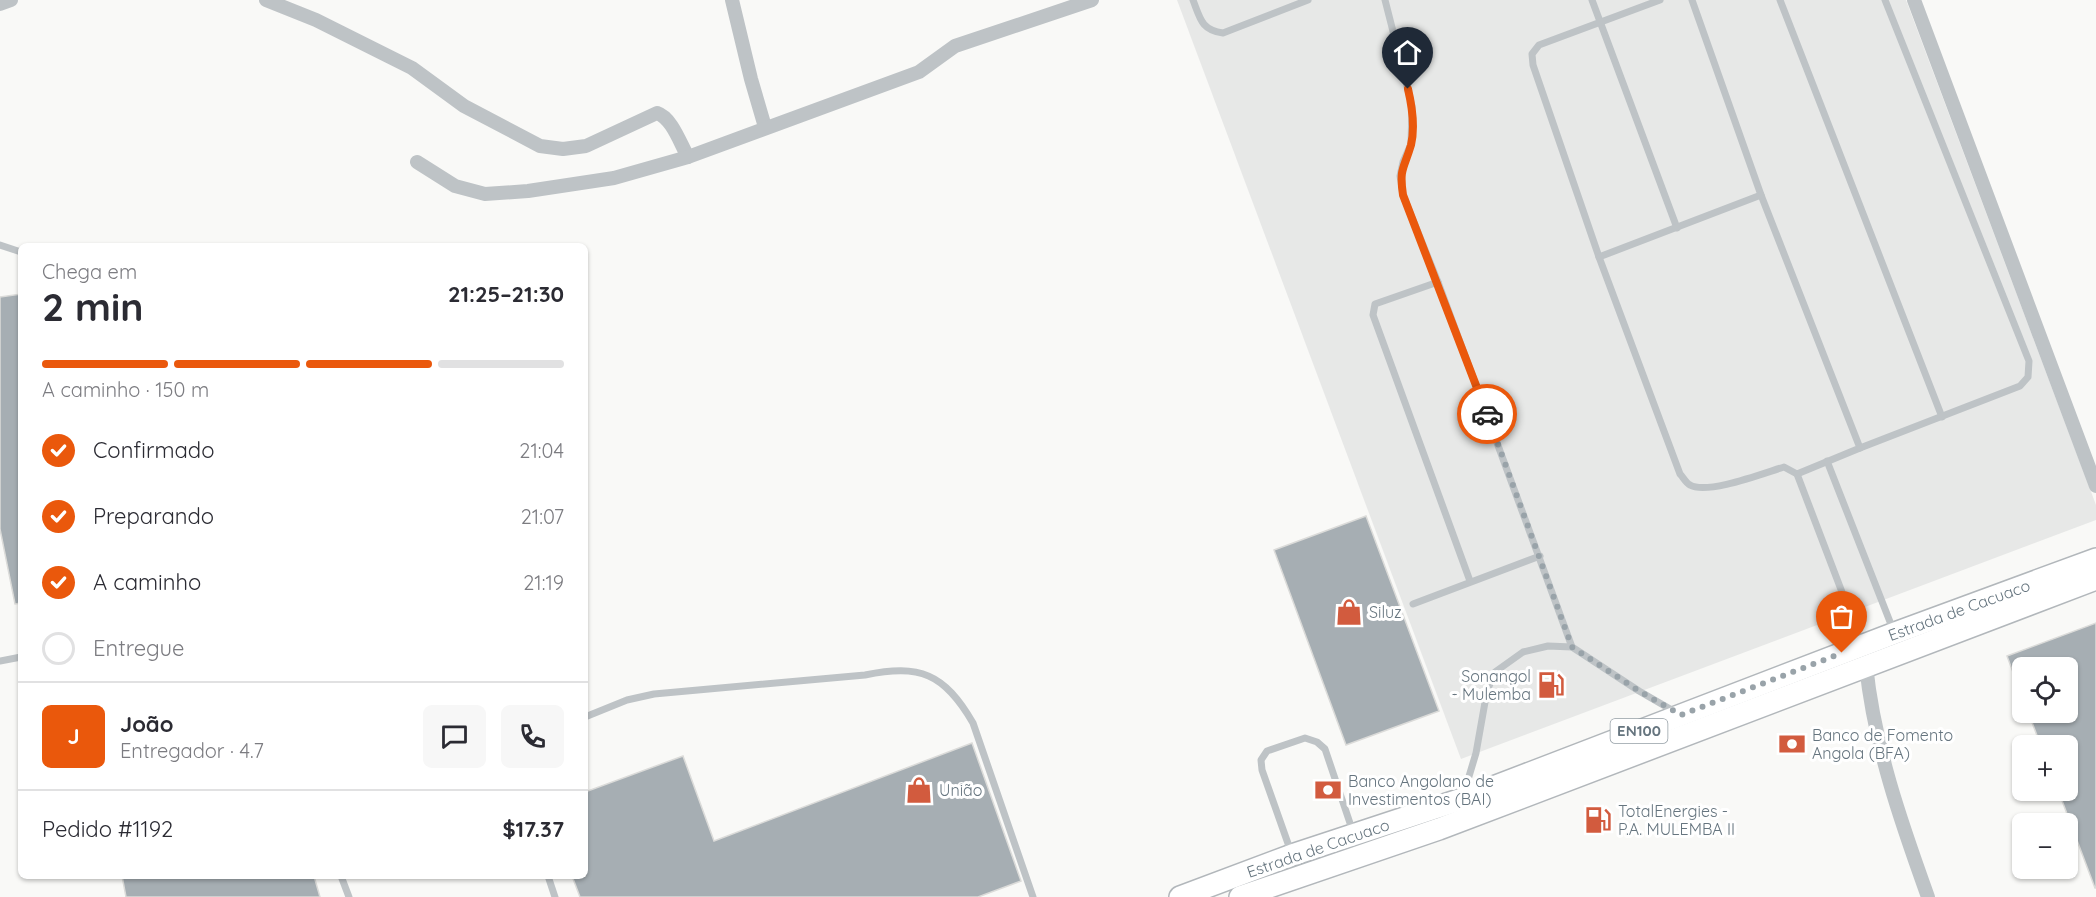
<!DOCTYPE html>
<html lang="pt">
<head>
<meta charset="utf-8">
<style>
	:root { --surface:#fff; --page:#f7f7f7; --text:#2b2b33; --muted:#7c7c81; --line:#e1e1e2; --accent:#ea580c }
	body { margin:0; font-family:Quicksand,sans-serif; background:var(--page); color:var(--text); height:100vh; display:flex; flex-direction:column; font-size:22px; white-space:nowrap }
	* { box-sizing:border-box; margin:0 }
	p { font-size:20px; color:var(--muted) }
	.icon { flex:none; width:33px; height:33px; fill:none; stroke:currentColor; stroke-width:2; stroke-linecap:round; stroke-linejoin:round }
	.map { position:relative; flex:1; overflow:hidden }
	.details { position:absolute; left:18px; top:243px; width:570px; height:636px; display:flex; flex-direction:column; background:var(--surface); border-radius:9px; box-shadow:0 2px 4px #0004 }
	.details>* { flex:none }
	.fabs { position:absolute; left:2012px; top:657px; display:grid; gap:12px }
	.fabs a { display:grid; place-items:center; width:66px; height:66px; border-radius:9px; background:var(--surface); box-shadow:0 2px 4px #0004; font-size:30px }
	.pin { position:absolute; display:grid; place-items:center; width:51px; height:51px; color:#fff; margin:-62px -26px; border-radius:50% 50% 50% 0; rotate:-45deg; box-shadow:0 0 6px #0007 }
	.pin .icon { rotate:45deg }
	.courier { position:absolute; display:grid; place-items:center; width:60px; height:60px; margin:-30px; border:4px solid #ea580c; border-radius:50%; background:#fff; color:#222; box-shadow:0 2px 8px #0007 }
	.summary em { font-style:normal; font-weight:800 }
	.summary div { display:flex; flex-direction:column-reverse }
	.summary { display:flex; align-items:center; justify-content:space-between; height:102px; padding:0 24px }
	h1 { font-size:39px; font-weight:800; line-height:45px }
	.bar { display:grid; grid-template-columns:repeat(4,1fr); gap:9px 6px; align-content:center; height:72px; padding:0 24px }
	.bar i { height:8px; border-radius:4px; background:var(--line) }
	.bar .current { background:var(--accent) }
	.bar p { grid-column:span 4 }
	.line { display:flex; align-items:center; gap:15px; padding:0 24px; border-top:2px solid var(--line) }
	.line div { flex:1 }
	.round { display:grid; place-items:center; flex:none; width:63px; height:63px; border-radius:9px; background:var(--page) }
	ol { padding:0 24px; list-style:none }
	li { display:flex; align-items:center; gap:18px; height:66px }
	li p { margin-inline-start:auto }
	li .icon { padding:6px; border-radius:50%; background:var(--accent); color:#fff; stroke-width:4 }
	li:last-child { color:var(--muted) }
	li i { width:33px; height:33px; border:3px solid var(--line); border-radius:50% }
	.map>svg:first-child { display:block }
	.built { fill:#e7e8e7 }
	.building { fill:#a6aeb3; stroke:#dbdbd9; stroke-width:1.5 }
	.lines { fill:none; stroke-linecap:round; stroke-linejoin:round }
	.primary-casing { stroke:#b2b7bb; stroke-width:24 }
	.lane { stroke:#bec3c6; stroke-width:7 }
	.street { stroke:#bec3c6; stroke-width:14 }
	.primary { stroke:#fff; stroke-width:21 }
	.done { stroke:#99a3a9; stroke-width:6; stroke-dasharray:0 10.8 }
	.route { stroke:#ea580c; stroke-width:8 }
	.labels { text-anchor:middle; stroke-width:6; stroke-linejoin:round; paint-order:stroke }
	.shield { fill:#fff; stroke:#949ea5; stroke-width:1.5 }
	.shield-label { font-size:15px; font-weight:bold; fill:#66757f }
	.street-label { font-size:16px; fill:#66757f; stroke:#fff }
	.poi-label { font-size:16px; fill:#66757f; stroke:#fff; text-anchor:start }
</style>
</head>
<body>
<div class="map">
<svg width="2096" height="897" viewBox="0 0 2096 897">
	<rect width="100%" height="100%" fill="#f9f9f7"/>
	<!-- built -->
	<polygon class="built" points="1177,0 1906,0 2096,505 2096,520 1461,759"/>
	<!-- building -->
	<g class="building">
		<polygon points="21,294 21,603 15,604 0,529 0,297"/>
		<polygon points="1366,516 1439,711 1346,745 1274,550"/>
		<polygon points="2096,623 2096,888 2095,888 2058,790 2067,790 2067,746 2041,746 2028,712 2067,712 2067,668 2022,668 2021,694 2007,656"/>
		<polygon points="972,743 1021,881 978,897 580,897 572,876 585,876 585,792 683,756 714,841"/>
		<polygon points="122,876 314,876 320,897 126,897"/>
	</g>
	<g class="lines">
		<defs>
			<g id="primary">
				<polyline points="1180,897 1292,855 1462,799 1895,633 2096,559"/>
				<polyline points="1240,897 1439,829 2096,579"/>
			</g>
		</defs>
		<!-- primary casing -->
		<use href="#primary" class="primary-casing"/>
		<!-- lane -->
		<g class="lane">
			<path d="M1193 0C1200 18 1201 30 1223 33L1308 0"/>
			<polyline points="1385,0 1412,106 1411,144 1403,162 1400,176 1403,195 1438,282 1572,647"/>
			<polyline points="1592,0 1677,228"/>
			<path d="M1660 0 1539 45 1532 54 1533 65 1599 257 1680 474C1683 477 1686 483 1690 485 1707 495 1764 473 1784 467L1797 474 1860 448 1761 195 1692 0"/>
			<polyline points="1780,0 1942,417"/>
			<polyline points="0,245 21,252"/>
			<polyline points="1599,257 1761,195"/>
			<polyline points="1438,282 1375,304 1373,315 1470,581"/>
			<polyline points="1860,448 2020,386 2028,377 2029,361 1885,0"/>
			<polyline points="1827,461 1894,632"/>
			<polyline points="1797,474 1861,642"/>
			<polyline points="1413,604 1540,556"/>
			<polyline points="0,661 21,657"/>
			<path d="M585 717 627 700 654 694 865 675C920 664 944 673 973 723L1033 897"/>
			<polyline points="1464,793 1476,753 1487,691 1495,672 1523,652 1548,646 1572,647 1639,691 1677,713"/>
			<polyline points="1291,852 1262,770 1261,760 1267,751 1305,738 1317,742 1325,749 1353,832"/>
			<polyline points="341,876 349,897"/>
			<polyline points="548,876 555,897"/>
		</g>
		<!-- street -->
		<g class="street">
			<path d="M266 0 316 20 412 68 464 106 540 146 563 149 586 146 657 113C672 118 680 143 688 157"/>
			<polyline points="732,0 751,79 765,127"/>
			<polyline points="1914,0 2096,486"/>
			<polyline points="0,4 11,0"/>
			<polyline points="417,162 455,186 485,194 528,191 614,178 688,157 919,72 955,46 1092,0"/>
			<path d="M1866 665C1874 745 1901 822 1928 897"/>
		</g>
		<!-- primary -->
		<use href="#primary" class="primary"/>
	</g>
	<g class="lines">
		<!-- done -->
		<polyline class="done" points="1487,414 1572,647 1639,691 1681,715 1842,653"/>
		<!-- route -->
		<path class="route" d="M1408 89C1412 106 1415 128 1411 145 1404 169 1399 168 1403 195L1487 414"/>
	</g>
	<!-- icons -->
	<defs>
		<symbol id="shop-bare" viewBox="-9 -9 18 18"><path d="M-5-2.5h2.3a2.7 3.5 0 0 1 5.4 0H5L5.5 6h-11ZM-1.5-2.5h3a1.5 2.3 0 0 0-3 0Z" fill="#d25b3e" stroke="#fff" stroke-width="2.5" paint-order="stroke"/></symbol>
		<symbol id="fuel-bare" viewBox="-9 -9 18 18"><path d="M-5.5-6h7V0h2V4h1.3V-2.5L3-4.5l.8-.8L6-3V5H2.5V1h-1V6h-7ZM-4.2-4.7v3.2H.2V-4.7Z" fill="#d25b3e" stroke="#fff" stroke-width="2.5" paint-order="stroke"/></symbol>
		<symbol id="bank-bare" viewBox="-9 -9 18 18"><path d="M-6-4H6V4H-6ZM0-2.3a2.3 2.3 0 1 0 0 4.6a2.3 2.3 0 1 0 0-4.6Z" fill="#d25b3e" stroke="#fff" stroke-width="2.5" paint-order="stroke"/></symbol>
	</defs>
	<g fill-rule="evenodd">
		<use href="#shop-bare" x="1330" y="593" width="38" height="38"/>
		<use href="#fuel-bare" x="1532" y="666" width="38" height="38"/>
		<use href="#bank-bare" x="1773" y="725" width="38" height="38"/>
		<use href="#shop-bare" x="900" y="771" width="38" height="38"/>
		<use href="#bank-bare" x="1309" y="771" width="38" height="38"/>
		<use href="#fuel-bare" x="1579" y="801" width="38" height="38"/>
	</g>
	<g class="labels">
		<!-- shield labels -->
		<rect class="shield" x="1610.5" y="719" width="57" height="24" rx="4.5"/>
		<g class="shield-label">
			<text x="1639" y="736">EN100</text>
		</g>
		<!-- street labels -->
		<g class="street-label">
			<text transform="translate(1959 610) rotate(-20)" y="6">Estrada de Cacuaco</text>
			<text transform="translate(1318 848) rotate(-19)" y="6">Estrada de Cacuaco</text>
		</g>
		<!-- poi labels -->
		<g class="poi-label">
			<text x="1369" y="618">Siluz</text>
			<text x="1531" y="682" text-anchor="end">Sonangol<tspan x="1531" dy="18">- Mulemba</tspan></text>
			<text x="1812" y="741">Banco de Fomento<tspan x="1812" dy="18">Angola (BFA)</tspan></text>
			<text x="1348" y="787">Banco Angolano de<tspan x="1348" dy="18">Investimentos (BAI)</tspan></text>
			<text x="939" y="796">União</text>
			<text x="1618" y="817">TotalEnergies -<tspan x="1618" dy="18">P.A. MULEMBA II</tspan></text>
		</g>
	</g>
</svg>
<div class="fabs">
<a><svg class="icon" aria-label="locate" viewBox="0 0 24 24"><circle cx="12" cy="12" r="6"/><path d="M12 2v4M12 18v4M2 12h4M18 12h4"/></svg></a>
<a>+</a>
<a>−</a>
</div>
<div class="pin" style="left:1842px;top:653px;background:#ea580c"><svg class="icon" aria-label="bag" viewBox="0 0 24 24"><path d="M5 8h14l-1 12H6zM9 8a3 3 0 0 1 6 0"/></svg></div>
<div class="pin" style="left:1408px;top:89px;background:#1f2937"><svg class="icon" aria-label="home" viewBox="0 0 24 24"><path d="M3 11l9-7 9 7M6 9v11h12V9"/></svg></div>
<div class="courier" style="left:1487px;top:414px"><svg class="icon" aria-label="car" viewBox="0 0 24 24"><path d="M5 17H2v-5l4-1 3-4h7l3 4 3 1v5h-3M9 17h6M6 11h13"/><circle cx="7" cy="17" r="2"/><circle cx="17" cy="17" r="2"/></svg></div>
<section class="details">
<div class="summary"><div><h1>2 min</h1><p>Chega em</p></div><em>21:25–21:30</em></div>
<div class="bar"><i class="current"></i><i class="current"></i><i class="current"></i><i></i><p>A caminho · 150 m</p></div>
<ol>
<li><svg class="icon" aria-label="check" viewBox="0 0 24 24"><path d="M5 12l5 5 9-10"/></svg>Confirmado<p>21:04</p></li>
<li><svg class="icon" aria-label="check" viewBox="0 0 24 24"><path d="M5 12l5 5 9-10"/></svg>Preparando<p>21:07</p></li>
<li><svg class="icon" aria-label="check" viewBox="0 0 24 24"><path d="M5 12l5 5 9-10"/></svg>A caminho<p>21:19</p></li>
<li><i></i>Entregue</li>
</ol>
<div class="line" style="height:108px"><b class="round" style="background:var(--accent);color:#fff">J</b><div><b>João</b><p>Entregador · 4.7</p></div><a class="round"><svg class="icon" aria-label="chat" viewBox="0 0 24 24"><path d="M4 5h16v11H9l-5 4z"/></svg></a><a class="round"><svg class="icon" aria-label="phone" viewBox="0 0 24 24"><path d="M5 4h4l2 5-3 2q2 4 5 5l2-3 5 2v4C11 20 4 13 5 4z"/></svg></a></div>
<div class="line" style="height:78px"><div>Pedido #1192</div><b>$17.37</b></div>
</section>
</div>
</body>
</html>
